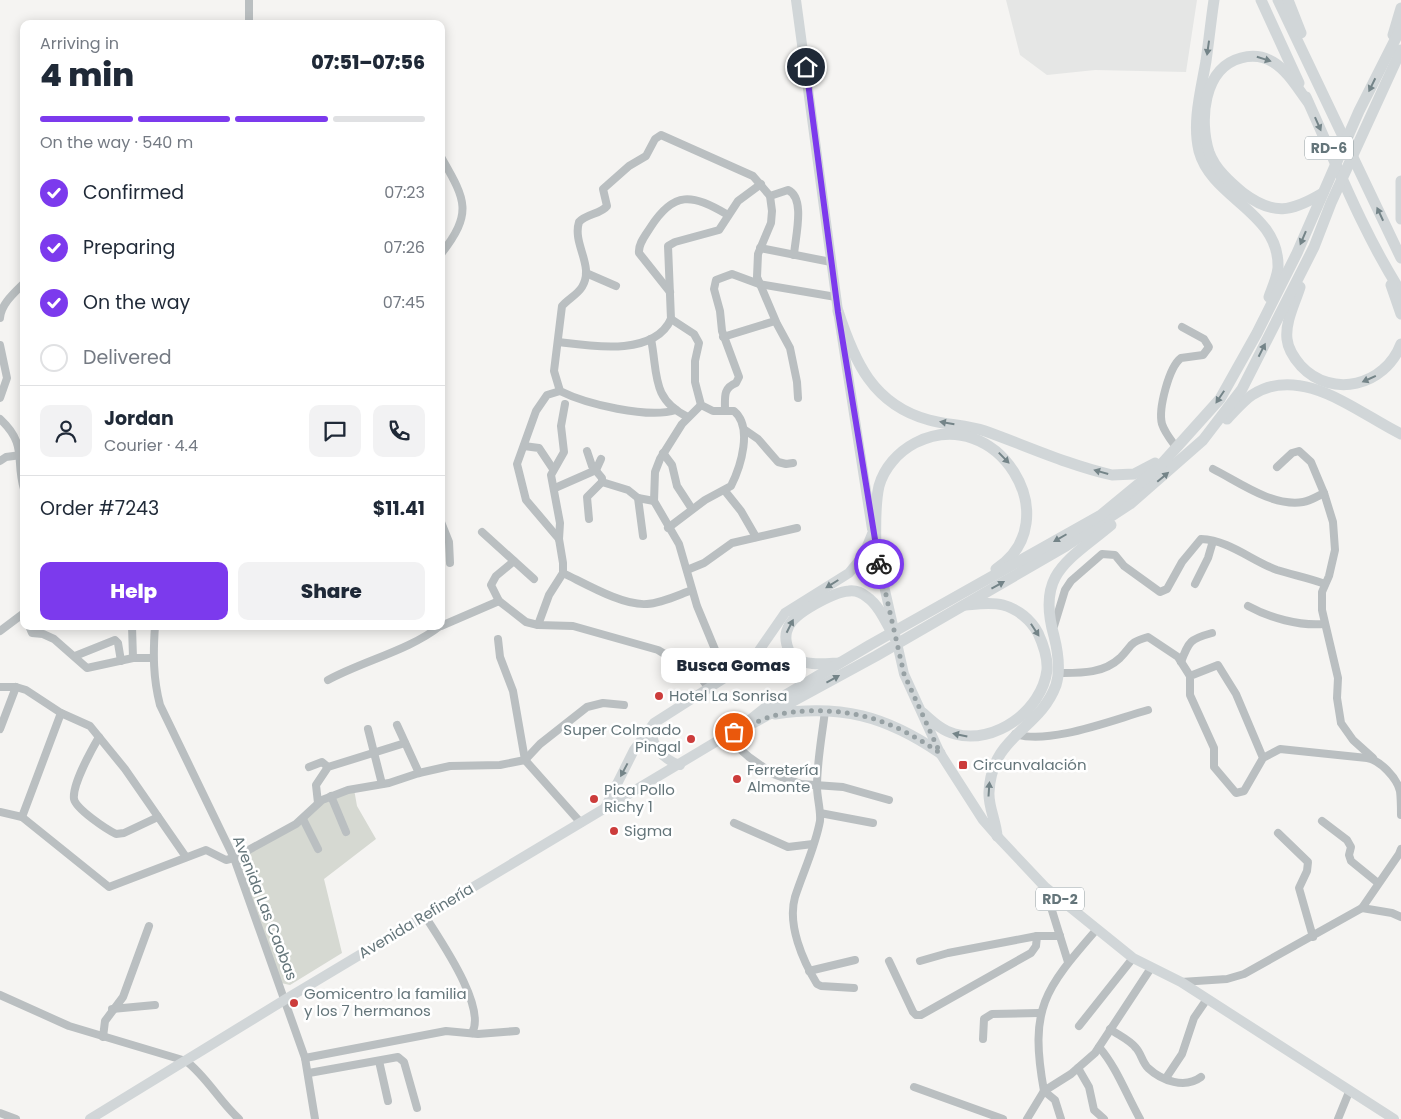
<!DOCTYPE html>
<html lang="en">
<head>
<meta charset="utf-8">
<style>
	:root { --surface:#fff; --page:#f2f2f3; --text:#1f2937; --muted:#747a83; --line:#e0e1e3; --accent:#7c3aed }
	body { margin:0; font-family:Poppins,sans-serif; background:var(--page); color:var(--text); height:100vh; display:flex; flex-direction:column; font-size:19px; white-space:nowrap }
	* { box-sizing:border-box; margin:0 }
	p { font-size:16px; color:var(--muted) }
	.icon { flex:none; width:28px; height:28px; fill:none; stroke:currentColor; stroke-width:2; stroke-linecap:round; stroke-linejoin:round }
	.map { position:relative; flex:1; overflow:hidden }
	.details { position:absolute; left:20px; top:20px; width:425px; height:610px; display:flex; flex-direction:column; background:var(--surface); border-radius:10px; box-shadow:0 2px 12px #0003 }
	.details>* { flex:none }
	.pin { position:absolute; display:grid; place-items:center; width:42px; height:42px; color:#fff; margin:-21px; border:2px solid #fff; border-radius:50%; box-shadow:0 1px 5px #0007 }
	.courier { position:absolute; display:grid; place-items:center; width:50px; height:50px; margin:-25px; border:4px solid #7c3aed; border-radius:50%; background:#fff; color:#222; box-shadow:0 1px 6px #0007 }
	.bubble { position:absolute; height:35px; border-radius:10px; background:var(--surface); box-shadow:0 2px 12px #0003; font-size:16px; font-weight:800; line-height:35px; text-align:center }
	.summary em { font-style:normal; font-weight:800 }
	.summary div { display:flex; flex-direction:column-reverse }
	.summary { display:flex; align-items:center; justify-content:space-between; height:85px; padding:0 20px }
	h1 { font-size:32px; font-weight:800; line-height:38px }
	.bar { display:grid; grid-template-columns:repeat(4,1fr); gap:8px 5px; align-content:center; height:60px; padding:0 20px }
	.bar i { height:6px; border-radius:4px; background:var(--line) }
	.bar .current { background:var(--accent) }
	.bar p { grid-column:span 4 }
	.line { display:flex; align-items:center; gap:12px; padding:0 20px; border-top:1px solid var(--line) }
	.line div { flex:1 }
	.round { display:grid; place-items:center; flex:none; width:52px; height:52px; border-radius:10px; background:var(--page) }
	ol { padding:0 20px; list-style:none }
	li { display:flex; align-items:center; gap:15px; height:55px }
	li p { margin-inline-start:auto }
	li .icon { padding:5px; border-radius:50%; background:var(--accent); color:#fff; stroke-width:4 }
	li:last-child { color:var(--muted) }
	li i { width:28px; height:28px; border:2px solid var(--line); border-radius:50% }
	.primary-button { display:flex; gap:10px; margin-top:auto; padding:10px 20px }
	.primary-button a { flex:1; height:58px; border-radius:10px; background:var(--accent); color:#fff; font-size:20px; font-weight:800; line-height:58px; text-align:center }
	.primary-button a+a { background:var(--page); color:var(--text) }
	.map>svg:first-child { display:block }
	.built { fill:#e5e6e5 }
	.green { fill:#d6d9d2 }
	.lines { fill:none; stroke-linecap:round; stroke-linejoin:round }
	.minor { stroke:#babfc1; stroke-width:8 }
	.major { stroke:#d1d6d8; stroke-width:10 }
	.highway { stroke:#d1d6d8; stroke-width:11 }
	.oneway { fill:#748488 }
	.done { stroke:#97a1a4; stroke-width:5; stroke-dasharray:0 9 }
	.route { stroke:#7c3aed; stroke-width:6 }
	.poi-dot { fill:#cc3c3b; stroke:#fff; stroke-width:2 }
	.labels { text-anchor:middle; stroke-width:5; stroke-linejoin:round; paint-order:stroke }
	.shield { fill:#fff; stroke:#929ea2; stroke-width:1 }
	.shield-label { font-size:14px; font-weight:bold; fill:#64757a }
	.poi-label { font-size:15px; fill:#64757a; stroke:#fff; text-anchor:start }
	.street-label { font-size:15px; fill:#64757a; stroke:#fff }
</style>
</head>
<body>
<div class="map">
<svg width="1401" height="1119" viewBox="0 0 1401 1119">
	<rect width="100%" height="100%" fill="#f5f4f2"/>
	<!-- built -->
	<polygon class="built" points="1006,0 1197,0 1186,72 1095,70 1047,75 1020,55"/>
	<!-- green -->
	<polygon class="green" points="354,789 357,806 376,839 324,879 342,953 290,985 281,983 234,858 296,824 318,803"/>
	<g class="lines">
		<!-- minor -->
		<g class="minor">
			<polyline points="249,24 249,0"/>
			<path d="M441 157C465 199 474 212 441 254"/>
			<path d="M770 196 788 190C806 198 795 238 794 255"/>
			<polyline points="760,248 831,262"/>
			<polyline points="586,273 616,286"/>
			<path d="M670 292 639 253C638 244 645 236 650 228 674 190 692 194 728 215"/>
			<path d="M0 318C1 304 14 293 24 283"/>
			<polyline points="723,337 775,321"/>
			<path d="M651 339C658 374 651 399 688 417"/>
			<path d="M558 342C590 346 654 357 671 319L668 246 675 242 719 230 738 201 761 184"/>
			<polyline points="0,345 7,378 0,398"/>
			<polyline points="701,405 682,424 660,459 655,472 654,501 679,544 697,606 726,676"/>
			<path d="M676 410C648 419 586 404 560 391L554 371 562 306C568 299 577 295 582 287 595 266 572 244 579 222 586 214 601 214 607 206L603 189 629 166 646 156 655 139 661 135 753 176 770 196 772 211 771 223 758 254 757 277 777 324 790 348 797 382 798 398"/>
			<path d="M725 410C725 397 723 388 736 383L739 377 722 331 720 311 714 289 716 280 732 274 759 284 836 297"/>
			<path d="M0 419C28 445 15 460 24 489"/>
			<polyline points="745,430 758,439 778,462 786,464 793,463"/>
			<polyline points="524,446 539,448 553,469"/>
			<path d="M1176 447C1171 440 1165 433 1162 424 1158 409 1169 367 1181 358L1203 355 1209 347 1204 339 1182 327"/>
			<polyline points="587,451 592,466 602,478 602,482 587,497 589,519"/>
			<polyline points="663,453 672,465 677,486 692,509"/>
			<polyline points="0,461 6,457 21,455 24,452"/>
			<polyline points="1277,467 1292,453 1299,451 1311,462 1324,493 1333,522 1335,550 1329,576 1322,592 1322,610 1338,678 1337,698 1341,723 1353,740 1373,758"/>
			<path d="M1213 469C1239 482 1272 507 1303 502 1310 501 1318 496 1324 493"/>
			<polyline points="602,482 628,490 638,498 654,501"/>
			<polyline points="555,488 596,470 601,459"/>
			<polyline points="725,491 741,511 756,537"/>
			<polyline points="638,498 643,536"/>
			<polyline points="441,522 449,542 450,563"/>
			<path d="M668 528 705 500 731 486C741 466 753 427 734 411H713L701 405 695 382V361L699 343 694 334 671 319"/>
			<polyline points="482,532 534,579"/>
			<polyline points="559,539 560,523 551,475 564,452 561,426 565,404"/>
			<polyline points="514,561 496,576 491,585 499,601 526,622 538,625 573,626 658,650 699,675 708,687"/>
			<polyline points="687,570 704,563 732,543 797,528"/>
			<path d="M563 573C586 584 623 606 647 604 662 603 678 595 692 590"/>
			<polyline points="1195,584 1208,558 1213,541"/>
			<path d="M1248 606C1270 618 1299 626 1324 624"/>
			<polyline points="538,625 549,595 563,573 563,563 559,539 526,500 517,464 536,411 547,395 560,391"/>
			<polyline points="29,626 32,633 43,634 54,639 87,668 133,658 153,658"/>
			<polyline points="132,626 133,658"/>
			<path d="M155 626C153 654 153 678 160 705L234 858 305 1058 315 1119"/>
			<polyline points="441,626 499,601"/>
			<path d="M1054 626 1065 590 1071 581 1102 554 1115 555 1124 566 1160 592 1167 589 1182 562 1201 539C1229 540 1252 561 1277 570 1293 575 1309 578 1325 584"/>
			<polyline points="0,631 24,613"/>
			<polyline points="498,639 500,657 513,691 525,760 581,823"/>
			<polyline points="75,656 115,640 118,643 121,661"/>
			<path d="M1181 662C1189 641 1190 639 1212 633"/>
			<path d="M1059 673C1080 673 1103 674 1120 658 1133 645 1128 643 1148 637L1178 657 1190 676"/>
			<path d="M328 680C363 661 410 650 440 626"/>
			<polyline points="0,687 16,687 26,690 61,713 90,726 125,769 186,857"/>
			<path d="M825 711C822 736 817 761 817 787 817 798 821 810 820 821 815 848 803 872 795 897 787 925 803 961 817 984L821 986 854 988"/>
			<polyline points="397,725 419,773"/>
			<polyline points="0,729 16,687"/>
			<polyline points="368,729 382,784"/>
			<path d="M1015 734C1050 745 1112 720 1148 710"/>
			<path d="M99 737C92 749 72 785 74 799 76 809 106 829 116 834L124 833 158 817"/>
			<polyline points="726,737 749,757 773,774 801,784 843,787 889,800"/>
			<path d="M1263 758 1236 694 1218 665 1190 676V695L1214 748V767L1236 793 1244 791 1263 758 1280 749 1367 758C1380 760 1397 778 1400 791 1401 799 1401 808 1401 815"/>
			<polyline points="309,767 322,762 328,767"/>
			<polyline points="331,796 346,832"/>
			<polyline points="318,803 316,785 328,767 405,743"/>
			<polyline points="0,812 22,817 109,887 206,850 226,860 234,858 296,824 322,800 348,790 389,783 419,773 450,766 500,765 525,760 540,744 587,707 603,703 624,705"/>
			<polyline points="820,813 873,823"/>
			<polyline points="22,817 61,713"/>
			<polyline points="303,819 318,849"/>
			<polyline points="1322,821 1347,840 1351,847 1349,855 1351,861 1378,883"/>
			<polyline points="734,823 788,847 813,844"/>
			<polyline points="1278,833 1308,862 1307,871 1299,888 1313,937"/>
			<polyline points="1045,888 1068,962"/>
			<polyline points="1362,908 1399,854 1401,849"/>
			<path d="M425 916C440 940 487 1007 472 1033"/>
			<polyline points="889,961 913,1012 916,1015 921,1015 1031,953 1036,946 1037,936"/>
			<polyline points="920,961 948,953 1037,936 1060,936"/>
			<polyline points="809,971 855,960"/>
			<polyline points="1181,982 1227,979 1244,974 1362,908 1392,913 1401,917"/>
			<path d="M0 995 69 1026 186 1061C207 1077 219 1101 239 1119"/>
			<polyline points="112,1009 155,1005"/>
			<polyline points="1079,1026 1133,958"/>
			<path d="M1110 1029C1118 1035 1130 1040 1136 1048 1141 1053 1142 1062 1148 1068 1162 1081 1185 1089 1201 1077"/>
			<polyline points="103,1037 105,1021 123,997 149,926"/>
			<polyline points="983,1039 984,1019 992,1014 1039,1013"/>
			<path d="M1099 1047C1117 1068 1126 1094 1140 1119"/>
			<polyline points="305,1058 446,1031 478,1034 516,1031"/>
			<polyline points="379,1061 388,1101"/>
			<polyline points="1078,1068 1089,1087 1094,1110 1104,1119"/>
			<polyline points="309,1073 398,1057 404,1062 417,1108"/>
			<polyline points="1166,1078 1182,1054 1194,1018 1207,999"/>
			<polyline points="914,1087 1003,1119"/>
			<polyline points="0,1113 16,1119"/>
			<polyline points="1027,1119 1044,1091 1071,1074 1095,1053 1151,968"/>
			<path d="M1061 1119 1055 1100 1044 1091C1029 1008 1044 990 1097 929"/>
			<polyline points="1338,1119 1349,1092"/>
		</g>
		<!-- major -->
		<g class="major">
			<polyline points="796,0 838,311 872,529"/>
			<polyline points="875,546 904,674 940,753 983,820 997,836 1045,887 1133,958 1181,982 1394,1119"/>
			<path d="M654 724C647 742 663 760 680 765"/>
			<polyline points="605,808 634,750 654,723 748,663 758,652 785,613 849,573 863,556 872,534"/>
			<polyline points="90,1119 286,999 744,725"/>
		</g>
		<!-- highway -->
		<g class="highway">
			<path d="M1214 0C1211 20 1209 40 1206 61 1201 90 1192 122 1199 151 1212 199 1280 212 1278 268 1277 278 1272 288 1269 297"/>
			<polyline points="1261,0 1299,83"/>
			<polyline points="1278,0 1401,258"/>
			<polyline points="1288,0 1301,33"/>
			<polyline points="1393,35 1401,8"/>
			<path d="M1306 97C1336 163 1362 231 1401 292"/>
			<path d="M1308 102C1298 89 1288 71 1273 62 1263 56 1252 55 1241 58 1203 68 1199 121 1209 152 1215 169 1230 182 1243 193 1274 216 1291 212 1323 193"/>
			<polyline points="1401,181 1401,219"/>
			<polyline points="1391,285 1401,314"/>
			<path d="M1300 287C1295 303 1285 322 1287 339 1288 349 1294 358 1301 366 1332 399 1385 386 1401 344"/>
			<path d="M838 311C854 361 873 405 929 420 947 425 967 425 985 431 1027 446 1068 465 1112 475L1134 474 1155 463"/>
			<path d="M1227 419C1235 411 1243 401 1252 395 1301 363 1358 413 1401 434"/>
			<path d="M876 554C876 532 874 508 879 486 884 468 898 452 915 443 997 401 1070 521 996 569"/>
			<path d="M839 663C821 664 808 666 792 657 787 648 783 638 788 628 793 613 834 592 849 591 856 590 862 593 867 597 880 606 887 625 895 638"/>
			<path d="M923 713C932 721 942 731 955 734 994 745 1042 711 1047 670 1048 657 1043 644 1038 633 1031 620 1018 609 1003 605 991 602 978 604 966 605"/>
			<path d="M775 714C841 704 886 716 940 753"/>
			<polyline points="753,723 876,656 1066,546 1130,504 1203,440 1242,389 1314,247 1331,203 1401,50"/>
			<polyline points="744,725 769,705 870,645 1101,515 1158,468 1220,399 1257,333 1297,253 1359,111 1401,28"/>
			<path d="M997 836C996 821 988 806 989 792 992 734 1039 731 1056 685 1061 669 1058 652 1054 636 1036 573 1068 561 1111 525"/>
		</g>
	</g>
	<!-- one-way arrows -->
	<defs><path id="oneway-solid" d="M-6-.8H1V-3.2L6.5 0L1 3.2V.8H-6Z" transform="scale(1.25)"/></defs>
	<g class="oneway">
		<use href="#oneway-solid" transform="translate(1208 48) rotate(98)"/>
		<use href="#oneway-solid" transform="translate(1264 59) rotate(17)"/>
		<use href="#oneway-solid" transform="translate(1372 85) rotate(116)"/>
		<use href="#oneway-solid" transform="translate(1318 124) rotate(66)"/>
		<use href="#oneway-solid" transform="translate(1380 214) rotate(-115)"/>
		<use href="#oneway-solid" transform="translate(1303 238) rotate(113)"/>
		<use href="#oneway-solid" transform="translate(1262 350) rotate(-63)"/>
		<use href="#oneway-solid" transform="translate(1369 379) rotate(156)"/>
		<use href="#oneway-solid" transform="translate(1220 397) rotate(124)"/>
		<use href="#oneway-solid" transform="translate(947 423) rotate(-170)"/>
		<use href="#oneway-solid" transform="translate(1004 458) rotate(46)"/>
		<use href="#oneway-solid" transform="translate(1101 472) rotate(-164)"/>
		<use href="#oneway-solid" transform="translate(1163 477) rotate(-40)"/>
		<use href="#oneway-solid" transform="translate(1060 538) rotate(150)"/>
		<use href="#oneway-solid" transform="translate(832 584) rotate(148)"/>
		<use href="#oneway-solid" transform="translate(998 585) rotate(-29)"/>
		<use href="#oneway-solid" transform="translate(790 626) rotate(-63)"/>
		<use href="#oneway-solid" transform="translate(1035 630) rotate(57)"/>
		<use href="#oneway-solid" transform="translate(833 679) rotate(-29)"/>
		<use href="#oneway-solid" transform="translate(960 735) rotate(-168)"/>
		<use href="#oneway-solid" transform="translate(624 770) rotate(118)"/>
		<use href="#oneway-solid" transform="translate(989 789) rotate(-86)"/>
	</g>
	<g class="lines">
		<!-- done -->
		<path class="done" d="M734 732C742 726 750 725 759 721 775 714 789 712 807 711 861 709 896 723 940 753L904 674 879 564"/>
		<!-- route -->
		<polyline class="route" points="806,67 838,312 879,564"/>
	</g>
	<!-- markers -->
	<g class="poi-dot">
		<circle cx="659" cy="696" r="5"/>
		<circle cx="691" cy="739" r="5"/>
		<rect x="958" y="760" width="10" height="10" rx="2.5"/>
		<circle cx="737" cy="779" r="5"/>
		<circle cx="594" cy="799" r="5"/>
		<circle cx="614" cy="831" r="5"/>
		<circle cx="294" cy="1003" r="5"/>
	</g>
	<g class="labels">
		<!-- shield labels -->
		<g class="shield">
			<rect x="1305" y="136.5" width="48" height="23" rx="4"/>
			<rect x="1036" y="887.5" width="48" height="23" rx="4"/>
		</g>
		<g class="shield-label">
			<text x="1329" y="153">RD-6</text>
			<text x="1060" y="904">RD-2</text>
		</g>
		<!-- poi labels -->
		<g class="poi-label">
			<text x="669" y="701">Hotel La Sonrisa</text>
			<text x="681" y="735" text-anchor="end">Super Colmado<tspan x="681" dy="17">Pingal</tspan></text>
			<text x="973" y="770">Circunvalación</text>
			<text x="747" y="775">Ferretería<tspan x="747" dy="17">Almonte</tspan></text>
			<text x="604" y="795">Pica Pollo<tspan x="604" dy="17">Richy 1</tspan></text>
			<text x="624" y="836">Sigma</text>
			<text x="304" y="999">Gomicentro la familia<tspan x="304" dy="17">y los 7 hermanos</tspan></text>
		</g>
		<!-- street labels -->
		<g class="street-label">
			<text transform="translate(265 908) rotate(69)" y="5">Avenida Las Caobas</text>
			<text transform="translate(416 921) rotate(-31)" y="5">Avenida Refinería</text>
		</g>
	</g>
</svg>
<div class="pin" style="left:734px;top:732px;background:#ea580c"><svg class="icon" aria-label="bag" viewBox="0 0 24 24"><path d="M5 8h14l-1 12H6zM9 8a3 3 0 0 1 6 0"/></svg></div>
<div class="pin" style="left:806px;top:67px;background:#1f2937"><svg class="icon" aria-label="home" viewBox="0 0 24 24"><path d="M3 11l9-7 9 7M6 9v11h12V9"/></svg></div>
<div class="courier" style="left:879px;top:564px"><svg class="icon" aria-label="bike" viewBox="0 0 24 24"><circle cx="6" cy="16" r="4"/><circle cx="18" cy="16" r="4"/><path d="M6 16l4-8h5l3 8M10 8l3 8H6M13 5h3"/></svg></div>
<div class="bubble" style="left:661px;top:648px;width:145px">Busca Gomas</div>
<section class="details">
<div class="summary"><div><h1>4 min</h1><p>Arriving in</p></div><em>07:51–07:56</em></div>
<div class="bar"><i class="current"></i><i class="current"></i><i class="current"></i><i></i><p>On the way · 540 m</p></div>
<ol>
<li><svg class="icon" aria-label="check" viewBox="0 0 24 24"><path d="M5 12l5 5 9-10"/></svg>Confirmed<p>07:23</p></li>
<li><svg class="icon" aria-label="check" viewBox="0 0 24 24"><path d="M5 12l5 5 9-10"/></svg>Preparing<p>07:26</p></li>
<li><svg class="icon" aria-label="check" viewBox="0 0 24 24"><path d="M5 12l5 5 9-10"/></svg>On the way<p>07:45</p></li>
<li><i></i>Delivered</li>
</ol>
<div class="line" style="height:90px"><a class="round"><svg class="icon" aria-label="person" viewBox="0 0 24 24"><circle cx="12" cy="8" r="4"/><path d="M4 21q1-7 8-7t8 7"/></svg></a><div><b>Jordan</b><p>Courier · 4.4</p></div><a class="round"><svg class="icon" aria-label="chat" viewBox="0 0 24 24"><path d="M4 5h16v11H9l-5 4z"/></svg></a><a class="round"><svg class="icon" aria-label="phone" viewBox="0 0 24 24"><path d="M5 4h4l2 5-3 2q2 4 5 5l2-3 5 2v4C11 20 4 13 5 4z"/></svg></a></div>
<div class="line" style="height:65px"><div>Order #7243</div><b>$11.41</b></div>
<div class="primary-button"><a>Help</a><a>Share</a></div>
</section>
</div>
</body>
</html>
